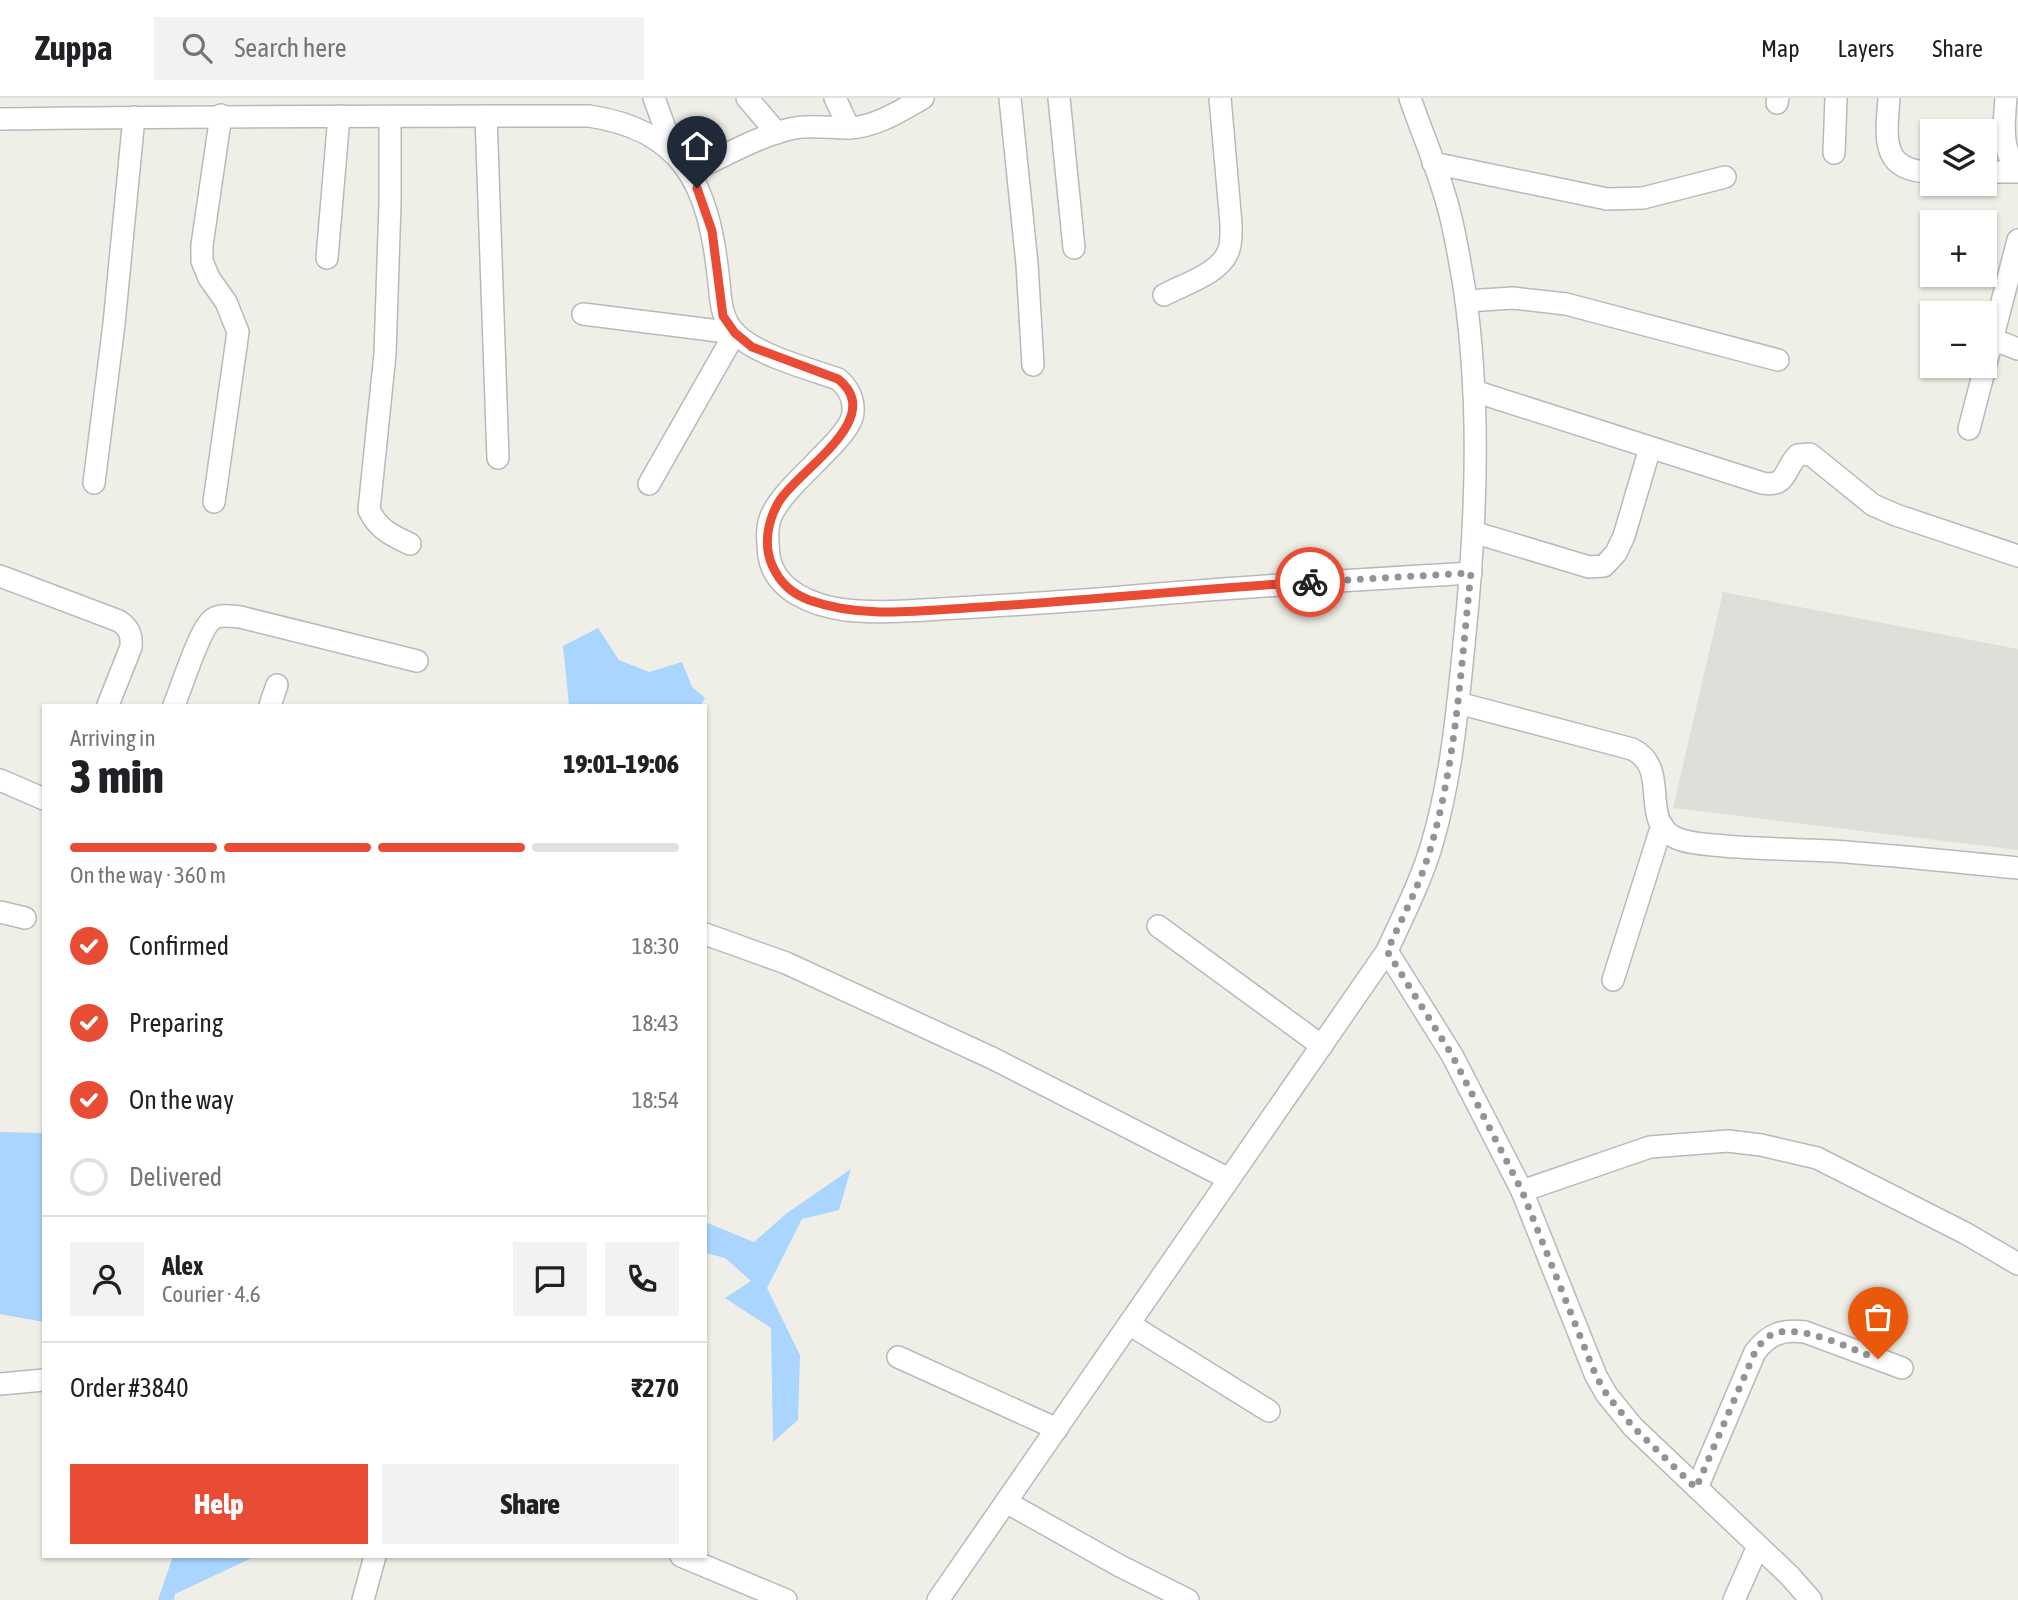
<!DOCTYPE html>
<html lang="en">
<head>
<meta charset="utf-8">
<style>
	:root { --surface:#fff; --page:#f2f2f2; --text:#202124; --muted:#757577; --line:#e0e0e0; --accent:#e94c35 }
	body { margin:0; font-family:"Asap Condensed",sans-serif; background:var(--page); color:var(--text); height:100vh; display:flex; flex-direction:column; font-size:26px; white-space:nowrap }
	* { box-sizing:border-box; margin:0 }
	p { font-size:23px; color:var(--muted) }
	.icon { flex:none; width:38px; height:38px; fill:none; stroke:currentColor; stroke-width:2; stroke-linecap:round; stroke-linejoin:round }
	.map { position:relative; flex:1; overflow:hidden }
	.sheet { position:absolute; left:42px; top:606px; width:665px; height:854px; display:flex; flex-direction:column; background:var(--surface); border-radius:0px; box-shadow:0 2px 5px #0004 }
	.sheet>* { flex:none }
	.controls { position:absolute; left:1920px; top:21px; display:grid; gap:14px }
	.controls a { display:grid; place-items:center; width:77px; height:77px; border-radius:0px; background:var(--surface); box-shadow:0 2px 5px #0004; font-size:35px }
	.pin { position:absolute; display:grid; place-items:center; width:60px; height:60px; color:#fff; margin:-72px -30px; border-radius:50% 50% 50% 0; rotate:-45deg; box-shadow:0 0 7px #0007 }
	.pin .icon { rotate:45deg }
	.courier { position:absolute; display:grid; place-items:center; width:70px; height:70px; margin:-35px; border:5px solid #e94c35; border-radius:50%; background:#fff; color:#222; box-shadow:0 2px 9px #0007 }
	.summary em { font-style:normal; font-weight:800 }
	.summary div { display:flex; flex-direction:column-reverse }
	.summary { display:flex; align-items:center; justify-content:space-between; height:119px; padding:0 28px }
	h1 { font-size:46px; font-weight:800; line-height:52px }
	.bar { display:grid; grid-template-columns:repeat(4,1fr); gap:10px 7px; align-content:center; height:84px; padding:0 28px }
	.bar i { height:9px; border-radius:5px; background:var(--line) }
	.bar .current { background:var(--accent) }
	.bar p { grid-column:span 4 }
	.line { display:flex; align-items:center; gap:18px; padding:0 28px; border-top:2px solid var(--line) }
	.line div { flex:1 }
	.round { display:grid; place-items:center; flex:none; width:74px; height:74px; border-radius:0px; background:var(--page) }
	ol { padding:0 28px; list-style:none }
	li { display:flex; align-items:center; gap:21px; height:77px }
	li p { margin-inline-start:auto }
	li .icon { padding:7px; border-radius:50%; background:var(--accent); color:#fff; stroke-width:4 }
	li:last-child { color:var(--muted) }
	li i { width:38px; height:38px; border:4px solid var(--line); border-radius:50% }
	.primary-button { display:flex; gap:14px; margin-top:auto; padding:14px 28px }
	.primary-button a { flex:1; height:80px; border-radius:0px; background:var(--accent); color:#fff; font-size:28px; font-weight:800; line-height:80px; text-align:center }
	.primary-button a+a { background:var(--page); color:var(--text) }
	header { display:flex; align-items:center; gap:42px; box-sizing:border-box; height:98px; padding:0 35px; background:var(--surface); border-bottom:2px solid var(--line) }
	header strong { font-size:33px }
	nav { display:flex; gap:38px; margin-inline-start:auto; font-size:24px }
	.search { width:490px; height:63px; background:var(--page); display:flex; align-items:center; gap:18px; box-sizing:border-box; padding:0 24px; border-radius:0px; color:var(--muted); font-size:26px }
	.map>svg:first-child { display:block }
	.industrial { fill:#dfded9 }
	.water { fill:#a9d5ff }
	.lines { fill:none; stroke-linecap:round; stroke-linejoin:round }
	.minor-casing { stroke:#b7b9bd; stroke-width:24 }
	.minor { stroke:#fff; stroke-width:21 }
	.done { stroke:#919394; stroke-width:7; stroke-dasharray:0 12.6 }
	.route { stroke:#e94c35; stroke-width:9 }
</style>
</head>
<body>
<header>
<strong>Zuppa</strong>
<div class="search"><svg class="icon" aria-label="search" viewBox="0 0 24 24"><circle cx="10" cy="10" r="6"/><path d="M15 15l6 6"/></svg>Search here</div>
<nav><a>Map</a><a>Layers</a><a>Share</a></nav>
</header>
<div class="map">
<svg width="2018" height="1502" viewBox="0 0 2018 1502">
	<rect width="100%" height="100%" fill="#f0efe7"/>
	<!-- industrial -->
	<polygon class="industrial" points="1723,494 2018,551 2018,752 1673,710"/>
	<!-- water -->
	<g class="water">
		<polygon points="598,530 619,562 649,574 682,564 692,589 705,600 701,607 569,607 563,548"/>
		<polygon points="0,1034 44,1035 44,1224 0,1216"/>
		<polygon points="851,1071 839,1112 802,1121 767,1190 800,1257 798,1322 773,1344 771,1230 725,1200 751,1183 725,1160 705,1155 705,1124 754,1144 787,1115"/>
		<polygon points="173,1458 256,1458 175,1496 174,1502 158,1502"/>
	</g>
	<g class="lines">
		<defs>
			<g id="minor">
				<polyline points="654,0 674,55"/>
				<polyline points="747,0 777,35"/>
				<polyline points="835,0 849,30"/>
				<polyline points="1010,0 1027,166 1033,267"/>
				<polyline points="1059,0 1074,150"/>
				<path d="M1889 0C1886 40 1880 74 1932 74"/>
				<path d="M2006 0C2004 25 2000 52 2018 72"/>
				<polyline points="1777,5 1778,0"/>
				<polyline points="486,18 498,360"/>
				<path d="M390 19V105L385 256 369 412C378 431 391 437 410 446"/>
				<path d="M0 21C196 18 393 18 589 18 684 32 708 88 718 176 721 198 719 219 736 236 757 257 809 271 838 281 848 289 854 301 853 314 852 341 782 386 770 421 766 432 768 447 769 458 775 494 815 508 846 512 883 516 921 512 957 510 1009 507 1060 504 1111 500 1231 489 1351 482 1471 475"/>
				<polyline points="1834,55 1836,0"/>
				<polyline points="1433,65 1607,101 1643,100 1725,79"/>
				<path d="M690 74C723 59 759 37 795 30 813 27 830 30 849 30 876 29 900 13 923 0"/>
				<polyline points="1984,74 2018,74"/>
				<polyline points="327,160 339,18"/>
				<path d="M1164 197C1184 186 1219 176 1228 154 1232 145 1231 135 1231 126L1220 0"/>
				<polyline points="1466,203 1513,200 1566,206 1778,262"/>
				<polyline points="583,216 735,235 649,386"/>
				<polyline points="1992,241 2018,251"/>
				<path d="M1474 293 1762 385C1788 390 1784 370 1798 357L1810 356 1873 407 1896 417 2018 458"/>
				<polyline points="1969,331 2018,142"/>
				<polyline points="94,385 114,226 134,19"/>
				<polyline points="214,404 238,234 226,204 209,180 202,163 202,147 221,17"/>
				<polyline points="1473,434 1589,469 1604,468 1616,455 1624,438 1650,350"/>
				<path d="M0 478 119 523C129 530 132 536 131 549L108 607"/>
				<path d="M1458 605 1632 651C1672 670 1638 723 1676 740 1687 745 1702 746 1713 747 1753 751 1792 751 1831 753 1894 757 1956 764 2018 770"/>
				<path d="M174 607C181 591 200 529 213 521 221 516 230 518 240 519L417 563"/>
				<polyline points="270,607 277,587"/>
				<polyline points="0,682 44,701"/>
				<polyline points="0,814 25,820"/>
				<polyline points="1158,828 1322,948"/>
				<polyline points="705,836 786,865 992,960 1229,1081"/>
				<polyline points="1387,853 1452,957 1522,1093 1596,1278 1607,1297 1633,1329 1789,1477 1811,1502"/>
				<polyline points="1613,882 1662,727"/>
				<polyline points="1522,1093 1650,1049 1728,1043 1761,1047 1817,1060 1965,1135 2018,1166"/>
				<polyline points="1129,1226 1269,1313"/>
				<polyline points="898,1259 1057,1331"/>
				<polyline points="0,1286 44,1282"/>
				<path d="M1697 1390 1755 1254C1769 1236 1782 1231 1805 1234L1902 1270"/>
				<polyline points="1006,1404 1120,1468 1188,1502"/>
				<polyline points="681,1458 786,1502"/>
				<polyline points="363,1502 375,1458"/>
				<path d="M938 1502 1387 853C1403 818 1421 783 1432 746 1454 671 1459 593 1467 516 1477 406 1480 297 1464 188 1459 160 1455 132 1447 105 1437 69 1422 35 1410 0"/>
				<polyline points="1734,1502 1758,1448"/>
			</g>
		</defs>
		<!-- minor casing -->
		<use href="#minor" class="minor-casing"/>
		<!-- minor -->
		<use href="#minor" class="minor"/>
	</g>
	<g class="lines">
		<!-- done -->
		<path class="done" d="M1310 484 1471 475C1461 565 1457 657 1432 745 1422 783 1403 818 1387 853L1452 957 1522 1093 1596 1278 1607 1297 1633 1329 1696 1390 1755 1254C1758 1250 1762 1243 1766 1240 1792 1220 1850 1251 1878 1261"/>
		<!-- route -->
		<path class="route" d="M697 90 712 133 723 218 735 235 752 249 838 281C887 320 800 371 780 402 768 421 763 446 772 467 780 485 791 495 809 502 864 522 926 512 982 509 1092 502 1200 491 1310 484"/>
	</g>
</svg>
<div class="controls">
<a><svg class="icon" aria-label="layers" viewBox="0 0 24 24"><path d="M12 4l9 5-9 5-9-5zM3 14l9 5 9-5"/></svg></a>
<a>+</a>
<a>−</a>
</div>
<div class="pin" style="left:1878px;top:1261px;background:#ea580c"><svg class="icon" aria-label="bag" viewBox="0 0 24 24"><path d="M5 8h14l-1 12H6zM9 8a3 3 0 0 1 6 0"/></svg></div>
<div class="pin" style="left:697px;top:90px;background:#1f2937"><svg class="icon" aria-label="home" viewBox="0 0 24 24"><path d="M3 11l9-7 9 7M6 9v11h12V9"/></svg></div>
<div class="courier" style="left:1310px;top:484px"><svg class="icon" aria-label="bike" viewBox="0 0 24 24"><circle cx="6" cy="16" r="4"/><circle cx="18" cy="16" r="4"/><path d="M6 16l4-8h5l3 8M10 8l3 8H6M13 5h3"/></svg></div>
<section class="sheet">
<div class="summary"><div><h1>3 min</h1><p>Arriving in</p></div><em>19:01–19:06</em></div>
<div class="bar"><i class="current"></i><i class="current"></i><i class="current"></i><i></i><p>On the way · 360 m</p></div>
<ol>
<li><svg class="icon" aria-label="check" viewBox="0 0 24 24"><path d="M5 12l5 5 9-10"/></svg>Confirmed<p>18:30</p></li>
<li><svg class="icon" aria-label="check" viewBox="0 0 24 24"><path d="M5 12l5 5 9-10"/></svg>Preparing<p>18:43</p></li>
<li><svg class="icon" aria-label="check" viewBox="0 0 24 24"><path d="M5 12l5 5 9-10"/></svg>On the way<p>18:54</p></li>
<li><i></i>Delivered</li>
</ol>
<div class="line" style="height:126px"><a class="round"><svg class="icon" aria-label="person" viewBox="0 0 24 24"><circle cx="12" cy="8" r="4"/><path d="M4 21q1-7 8-7t8 7"/></svg></a><div><b>Alex</b><p>Courier · 4.6</p></div><a class="round"><svg class="icon" aria-label="chat" viewBox="0 0 24 24"><path d="M4 5h16v11H9l-5 4z"/></svg></a><a class="round"><svg class="icon" aria-label="phone" viewBox="0 0 24 24"><path d="M5 4h4l2 5-3 2q2 4 5 5l2-3 5 2v4C11 20 4 13 5 4z"/></svg></a></div>
<div class="line" style="height:91px"><div>Order #3840</div><b>₹270</b></div>
<div class="primary-button"><a>Help</a><a>Share</a></div>
</section>
</div>
</body>
</html>
